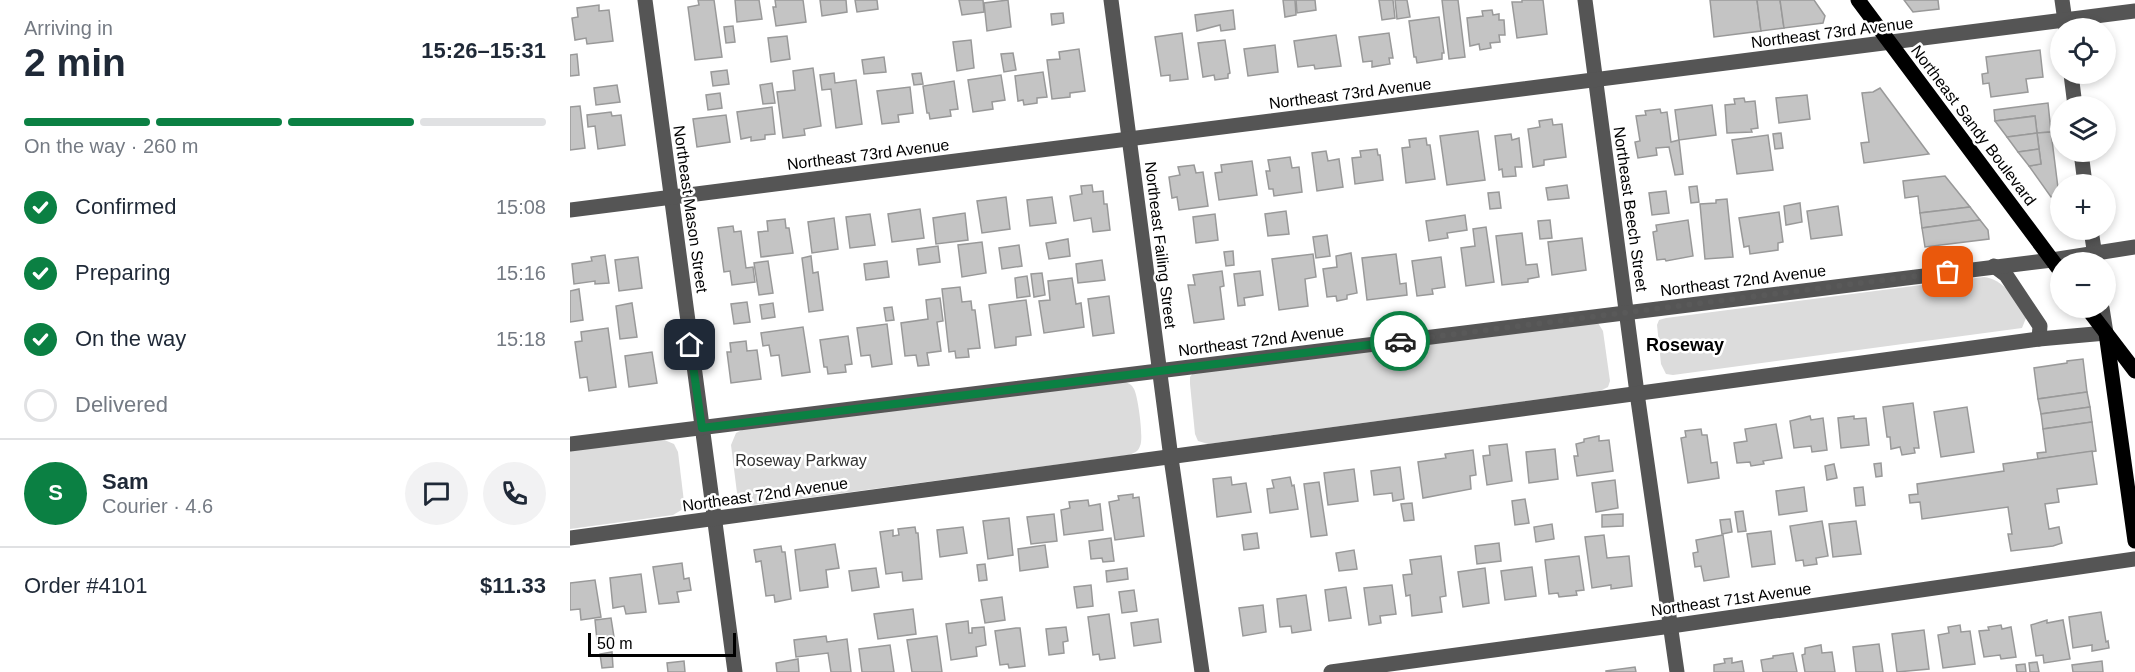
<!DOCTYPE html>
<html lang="en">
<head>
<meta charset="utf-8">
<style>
	:root { --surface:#fff; --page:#f2f2f3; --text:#1f2937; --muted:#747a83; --line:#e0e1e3; --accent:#0b8043 }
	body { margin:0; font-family:Helvetica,sans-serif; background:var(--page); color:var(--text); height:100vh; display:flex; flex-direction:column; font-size:22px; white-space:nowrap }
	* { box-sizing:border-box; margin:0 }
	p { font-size:20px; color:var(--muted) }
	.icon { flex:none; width:33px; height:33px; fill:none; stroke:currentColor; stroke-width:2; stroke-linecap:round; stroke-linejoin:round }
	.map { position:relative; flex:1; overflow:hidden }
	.details { display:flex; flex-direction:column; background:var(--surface); width:570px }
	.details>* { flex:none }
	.controls { position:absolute; left:1480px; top:18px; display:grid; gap:12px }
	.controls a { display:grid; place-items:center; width:66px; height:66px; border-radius:50%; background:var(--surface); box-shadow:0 3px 9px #0003; font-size:30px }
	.scale { position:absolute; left:18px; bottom:15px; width:148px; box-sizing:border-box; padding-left:6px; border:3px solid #000; border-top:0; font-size:16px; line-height:21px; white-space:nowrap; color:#000; -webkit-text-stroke:4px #fff; paint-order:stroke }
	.pin { position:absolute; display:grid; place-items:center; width:51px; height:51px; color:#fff; margin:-26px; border-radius:12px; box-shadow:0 3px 9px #0006 }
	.courier { position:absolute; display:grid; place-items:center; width:60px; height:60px; margin:-30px; border:4px solid #0b8043; border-radius:50%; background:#fff; color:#222; box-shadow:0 2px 8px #0007 }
	.headline em { font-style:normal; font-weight:600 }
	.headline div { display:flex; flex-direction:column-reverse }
	.headline { display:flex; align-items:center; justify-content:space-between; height:102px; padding:0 24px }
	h1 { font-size:39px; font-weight:600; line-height:45px }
	.bar { display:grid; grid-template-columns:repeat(4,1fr); gap:9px 6px; align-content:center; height:72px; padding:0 24px }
	.bar i { height:8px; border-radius:4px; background:var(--line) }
	.bar .on { background:var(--accent) }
	.bar p { grid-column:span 4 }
	.line { display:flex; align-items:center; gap:15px; padding:0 24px; border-top:2px solid var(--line) }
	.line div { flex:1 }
	.round { display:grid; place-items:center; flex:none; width:63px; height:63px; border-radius:32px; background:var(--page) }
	ol { padding:0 24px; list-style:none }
	li { display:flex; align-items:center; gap:18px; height:66px }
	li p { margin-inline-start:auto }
	li .icon { padding:6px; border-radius:50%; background:var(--accent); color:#fff; stroke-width:4 }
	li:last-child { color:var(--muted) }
	li i { width:33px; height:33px; border:3px solid var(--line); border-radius:50% }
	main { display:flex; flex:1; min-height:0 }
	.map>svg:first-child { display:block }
	.green { fill:#dcdcdc }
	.building { fill:#c4c4c4; stroke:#999; stroke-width:1.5 }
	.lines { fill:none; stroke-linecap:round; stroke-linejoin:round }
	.minor { stroke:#555; stroke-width:15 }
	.major { stroke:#000; stroke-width:15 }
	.done { stroke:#595959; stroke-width:6; stroke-dasharray:0 10.8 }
	.route { stroke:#0b8043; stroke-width:8 }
	.labels { text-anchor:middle; stroke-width:5; stroke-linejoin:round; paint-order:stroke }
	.street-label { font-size:16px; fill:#000; stroke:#fff }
	.park-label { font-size:16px; fill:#333; stroke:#fff }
	.neighbourhood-label { font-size:18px; font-weight:bold; fill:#000; stroke:#fff }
</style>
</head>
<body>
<main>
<section class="details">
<div class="headline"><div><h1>2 min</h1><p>Arriving in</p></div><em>15:26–15:31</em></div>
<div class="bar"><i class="on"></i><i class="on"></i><i class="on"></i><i></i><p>On the way · 260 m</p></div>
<ol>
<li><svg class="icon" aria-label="check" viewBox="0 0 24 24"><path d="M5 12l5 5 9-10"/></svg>Confirmed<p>15:08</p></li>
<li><svg class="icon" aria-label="check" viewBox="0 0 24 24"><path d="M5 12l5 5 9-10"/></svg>Preparing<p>15:16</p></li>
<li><svg class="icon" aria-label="check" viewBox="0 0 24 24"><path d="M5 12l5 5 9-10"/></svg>On the way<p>15:18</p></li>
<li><i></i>Delivered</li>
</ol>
<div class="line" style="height:108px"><b class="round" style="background:var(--accent);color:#fff">S</b><div><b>Sam</b><p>Courier · 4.6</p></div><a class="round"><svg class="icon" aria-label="chat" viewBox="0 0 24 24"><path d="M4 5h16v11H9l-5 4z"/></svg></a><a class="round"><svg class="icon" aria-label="phone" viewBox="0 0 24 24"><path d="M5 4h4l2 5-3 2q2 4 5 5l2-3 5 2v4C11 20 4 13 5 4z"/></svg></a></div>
<div class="line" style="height:78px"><div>Order #4101</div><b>$11.33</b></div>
</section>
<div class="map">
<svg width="1565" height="672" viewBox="0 0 1565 672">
	<rect width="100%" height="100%" fill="#fff"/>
	<!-- green -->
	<g class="green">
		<path d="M1414 277C1431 278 1452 302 1456 318L1452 328 1103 375 1096 374 1091 364 1087 325 1089 320 1096 318Z"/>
		<polygon points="1028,323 1033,331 1040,381 1038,387 1030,391 638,444 628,441 625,434 620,384 620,377 623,373"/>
		<path d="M556 382C561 385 561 384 564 389 568 396 574 439 570 446 568 452 564 453 559 455L182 505 173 502 167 493 161 445 166 433 174 429Z"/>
		<polygon points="92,439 104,444 108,452 114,502 113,509 103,515 0,529 0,451"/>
	</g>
	<!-- building -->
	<g class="building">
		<polygon points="128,0 144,0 152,57 125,60 118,7 129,5"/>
		<polygon points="165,0 189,0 192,19 167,22"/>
		<polygon points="205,0 233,0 236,22 206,26 203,7 206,7"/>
		<polygon points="250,0 276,0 277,12 252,16"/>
		<polygon points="285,0 307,0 308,9 287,12"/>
		<polygon points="389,0 413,0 414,12 392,15"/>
		<polygon points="438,0 441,27 417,31 414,3"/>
		<polygon points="713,0 725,0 726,15 715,17"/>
		<polygon points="726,0 745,0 746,10 727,13"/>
		<polygon points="809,0 823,0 825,18 812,20"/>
		<polygon points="825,0 837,0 840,17 827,19"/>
		<polygon points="872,0 888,0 895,57 879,59"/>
		<polygon points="952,0 973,0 977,34 947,38 942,2 952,2"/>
		<polygon points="1140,0 1187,0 1191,31 1144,37"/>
		<polygon points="1187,0 1210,0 1214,28 1191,31"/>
		<polygon points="1210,0 1244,0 1255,16 1253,23 1214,28"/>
		<polygon points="1334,0 1368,0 1369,9 1343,12"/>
		<polygon points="29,5 29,11 39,10 43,41 17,44 16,38 5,40 2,18 8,17 7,8"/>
		<polygon points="663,10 665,29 651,31 650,25 627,31 625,15"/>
		<polygon points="922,10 923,15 929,14 929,20 934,20 935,35 929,35 930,42 920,43 921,48 910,50 909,44 900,46 897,18 913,16 912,11"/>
		<polygon points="493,13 494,23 482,25 481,14"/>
		<polygon points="869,17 874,53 872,53 872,59 847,63 846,57 844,57 839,21"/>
		<polygon points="163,26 165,42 156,43 154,27"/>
		<polygon points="612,33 618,79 600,81 600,75 591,76 585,37"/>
		<polygon points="819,33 823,58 819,58 820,64 802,67 802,61 793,62 789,37"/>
		<polygon points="766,35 771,66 745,69 744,65 728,67 724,41"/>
		<polygon points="217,36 220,59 201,62 198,38"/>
		<polygon points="401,40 404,68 387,71 383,42"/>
		<polygon points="655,40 660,73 658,74 658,78 645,80 644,75 633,77 628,43"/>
		<polygon points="705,45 708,72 678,76 674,49"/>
		<polygon points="509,49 515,91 500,93 500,97 482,99 477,60 490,59 489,52"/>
		<polygon points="1470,50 1473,77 1456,79 1458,92 1421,97 1419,83 1413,84 1412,74 1418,73 1416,57"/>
		<polygon points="443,53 446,70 434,72 431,54"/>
		<polygon points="7,54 9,75 0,76 0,55"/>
		<polygon points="314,57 316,72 294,74 292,60"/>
		<polygon points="243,68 251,126 234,129 235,135 213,138 207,92 225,90 223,71"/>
		<polygon points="157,70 159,84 143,86 141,72"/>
		<polygon points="473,72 477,97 467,98 467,103 454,105 453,100 448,101 445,76"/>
		<polygon points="264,73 265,83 286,80 292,124 266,128 261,89 252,90 250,75"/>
		<polygon points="351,73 353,84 344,85 342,74"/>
		<polygon points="431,75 435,100 422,102 423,109 403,112 398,80"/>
		<polygon points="384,81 388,109 380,110 381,116 360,119 359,113 357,113 353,86"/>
		<polygon points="202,83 205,103 193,104 190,85"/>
		<polygon points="47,85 50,102 26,105 24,88"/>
		<polygon points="340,87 343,113 328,115 329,122 312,124 307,91"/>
		<polygon points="1310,88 1359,154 1294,163 1291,143 1299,142 1292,93 1303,92"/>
		<polygon points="150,93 152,108 138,110 136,95"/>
		<polygon points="1237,95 1240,119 1209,123 1206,98"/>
		<polygon points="1174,98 1175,102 1185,101 1188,128 1181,129 1182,132 1157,133 1155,105 1165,104 1164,99"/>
		<polygon points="1478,103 1481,132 1467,133 1465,116 1425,121 1424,110"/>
		<polygon points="1142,105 1146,135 1109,140 1105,110"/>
		<polygon points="10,106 15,148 0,150 0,107"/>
		<polygon points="202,107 205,134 195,135 195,139 181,141 181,137 171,139 167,112"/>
		<polygon points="1090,109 1091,113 1097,112 1101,142 1109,140 1113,174 1105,175 1099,147 1086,148 1087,155 1068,158 1065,142 1070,141 1066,116 1076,115 1075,111"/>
		<polygon points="41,112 42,116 51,115 55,145 28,149 25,126 18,127 17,115"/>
		<polygon points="156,115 160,142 127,147 123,119"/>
		<polygon points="1465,116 1467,133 1437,137 1425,121"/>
		<polygon points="982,119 983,125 992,124 996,157 974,160 974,165 963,167 958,129 970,127 969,121"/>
		<polygon points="908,131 915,180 877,185 870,136"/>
		<polygon points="1481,132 1489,196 1481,197 1459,166 1471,164 1467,133"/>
		<polygon points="1211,133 1213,148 1205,149 1203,134"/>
		<polygon points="1467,133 1469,149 1448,152 1437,137"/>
		<polygon points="941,134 942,140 949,138 952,167 945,167 946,176 933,177 932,169 929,170 925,136"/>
		<polygon points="1198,135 1203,170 1167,174 1162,140"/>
		<polygon points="856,138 857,145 860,145 865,179 836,183 832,148 840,147 839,140"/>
		<polygon points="807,149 808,155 810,155 813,180 785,184 782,158 791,157 790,151"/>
		<polygon points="1469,149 1471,164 1459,166 1448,152"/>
		<polygon points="756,151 758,161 769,159 773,187 747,191 742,153"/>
		<polygon points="720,157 722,168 729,167 732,192 704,196 703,189 699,189 696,171 700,171 698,160"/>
		<polygon points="682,161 687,195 649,200 645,173 652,172 651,165"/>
		<polygon points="624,165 626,173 633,172 638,206 609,210 607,197 602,198 599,177 610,175 608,167"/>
		<polygon points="1375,176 1400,207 1350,213 1348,196 1335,198 1333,181"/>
		<polygon points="522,185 523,192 533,191 534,204 537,204 540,230 523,232 521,218 504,221 500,196 512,194 511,186"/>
		<polygon points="997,185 999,198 978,200 976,188"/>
		<polygon points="1127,186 1129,202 1121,203 1119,187"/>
		<polygon points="1096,191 1099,213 1082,215 1079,193"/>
		<polygon points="929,192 931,208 920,209 918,193"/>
		<polygon points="436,197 440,229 412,233 407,201"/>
		<polygon points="482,197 486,223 460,226 457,200"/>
		<polygon points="1157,199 1163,257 1135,259 1130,204 1146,203 1146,200"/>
		<polygon points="1230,203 1232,222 1216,225 1214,206"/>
		<polygon points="1268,206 1272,235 1241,239 1237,211"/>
		<polygon points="1400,207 1410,220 1352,228 1350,213"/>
		<polygon points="350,209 354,238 322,242 318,214"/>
		<polygon points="716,211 719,234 698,236 695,214"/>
		<polygon points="1209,212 1213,242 1208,243 1208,250 1180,254 1179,246 1174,247 1169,218"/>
		<polygon points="395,213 398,240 366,244 363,218"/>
		<polygon points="300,214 305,245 280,248 276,217"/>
		<polygon points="645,214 648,240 626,243 623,217"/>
		<polygon points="895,215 897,230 877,233 878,238 859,241 856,221"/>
		<polygon points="264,218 268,249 242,253 238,222"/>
		<polygon points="215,219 216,228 219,228 223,253 191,257 188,232 198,231 197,221"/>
		<polygon points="980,220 982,238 970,239 968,221"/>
		<polygon points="1118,220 1123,256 1096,261 1095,259 1087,260 1083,232 1087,231 1086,225"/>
		<polygon points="1410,220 1418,230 1419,239 1355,247 1352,228"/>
		<polygon points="163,226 164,232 171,231 176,268 183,267 185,282 162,285 160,271 154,272 148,228"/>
		<polygon points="916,227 924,282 896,286 891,248 905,246 903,229"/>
		<polygon points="952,233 956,265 967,264 969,277 958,279 958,282 932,285 926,236"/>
		<polygon points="757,235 760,256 746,258 743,237"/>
		<polygon points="1012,238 1016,270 982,275 978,242"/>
		<polygon points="498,239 500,256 479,259 476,243"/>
		<polygon points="412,242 416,273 392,277 388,245"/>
		<polygon points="449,245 452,266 432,269 429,248"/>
		<polygon points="368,246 370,262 349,265 347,249"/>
		<polygon points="663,251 664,265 656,266 654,252"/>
		<polygon points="781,253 787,293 777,295 777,299 767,301 766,296 757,297 753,269 767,267 766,256"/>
		<polygon points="743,254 746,277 735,279 738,306 709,310 702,259"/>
		<polygon points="826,254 830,284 836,283 837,295 797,300 792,258"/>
		<polygon points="35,255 39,283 25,284 25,281 4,284 2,264 22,261 21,257"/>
		<polygon points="241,256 243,273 248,272 253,310 239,312 232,258"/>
		<polygon points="68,257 72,288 49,291 45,260"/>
		<polygon points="871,257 875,287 862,289 863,294 847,296 842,261"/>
		<polygon points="532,260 535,280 508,283 506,264"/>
		<polygon points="198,261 203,293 189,295 184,263"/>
		<polygon points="317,261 319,277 296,280 294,264"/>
		<polygon points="652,271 654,286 650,287 654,319 624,323 618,285 625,285 623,275"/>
		<polygon points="690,271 693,295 674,298 675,305 668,306 664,274"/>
		<polygon points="472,273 475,295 464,297 461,274"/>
		<polygon points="457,276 460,296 447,298 445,278"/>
		<polygon points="502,278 506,304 511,303 514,327 474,333 469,301 480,300 478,281"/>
		<polygon points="390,287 392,302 401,301 402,310 405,310 410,348 398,349 399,357 386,358 385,351 379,352 372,289"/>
		<polygon points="9,289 13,320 0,322 0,291"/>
		<polygon points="539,296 544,333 523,336 518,299"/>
		<polygon points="370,298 373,321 367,322 371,351 357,353 359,365 348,366 346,355 335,356 331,323 358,319 356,300"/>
		<polygon points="456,300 461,335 446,337 446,345 425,348 419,305"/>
		<polygon points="177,302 180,322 164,324 161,304"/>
		<polygon points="62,303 67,337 50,339 46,306"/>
		<polygon points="203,303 205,317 192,319 190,305"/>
		<polygon points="322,307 324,320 316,321 314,308"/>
		<polygon points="317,324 322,364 302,367 300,355 291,356 287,328"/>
		<polygon points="233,327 240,372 212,376 209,355 201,356 199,345 193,346 191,333"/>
		<polygon points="38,328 46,387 19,391 17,377 10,378 5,342 12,341 11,332"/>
		<polygon points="278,336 282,364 275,365 276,372 258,374 257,367 254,367 250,340"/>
		<polygon points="176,341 177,351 187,350 191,379 161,383 157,352 161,352 160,343"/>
		<polygon points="82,352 87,383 59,387 55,356"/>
		<polygon points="1513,359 1517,392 1468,399 1464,368 1497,363 1497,361"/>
		<polygon points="1517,392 1520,407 1471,414 1468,399"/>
		<polygon points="1343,403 1349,448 1344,448 1345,453 1332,455 1330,447 1321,449 1320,437 1317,437 1313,407"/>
		<polygon points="1397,407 1404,452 1371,457 1364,412"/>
		<polygon points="1520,407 1522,422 1473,429 1471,414"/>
		<polygon points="1240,416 1241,420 1253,418 1257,450 1242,452 1241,446 1224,448 1220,421"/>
		<polygon points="1284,416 1284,419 1296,418 1299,445 1271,448 1268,418"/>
		<polygon points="1522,422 1526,451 1468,459 1467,453 1476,452 1473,429"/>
		<polygon points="1206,424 1212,458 1193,461 1194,464 1181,466 1180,462 1167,463 1164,443 1177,441 1175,429"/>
		<polygon points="1131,429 1132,435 1137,435 1141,463 1147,462 1149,478 1118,483 1111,438 1116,437 1115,431"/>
		<polygon points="1029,436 1029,441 1039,440 1043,471 1007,476 1004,456 1008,456 1006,444 1014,442 1014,439"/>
		<polygon points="937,444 942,481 917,485 913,456 920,455 919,446"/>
		<polygon points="985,449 988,479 959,483 956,452"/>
		<polygon points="903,450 906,475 900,476 901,489 853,498 848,462 876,458 875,454"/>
		<polygon points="1522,451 1527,484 1487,489 1489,502 1475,504 1479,529 1489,527 1492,543 1483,546 1441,551 1438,534 1442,534 1438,507 1352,519 1350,502 1340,503 1339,495 1348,494 1347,484 1434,471 1433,464"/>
		<polygon points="1311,463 1312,476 1306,477 1304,464"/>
		<polygon points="1264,464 1267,478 1257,480 1255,466"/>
		<polygon points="830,467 834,499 823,501 822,493 804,495 801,471"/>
		<polygon points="784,469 788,501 758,505 754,473"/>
		<polygon points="661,477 662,485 676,483 681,512 647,517 643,479"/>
		<polygon points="720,477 722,486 724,485 728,509 700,513 697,489 704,488 702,480"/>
		<polygon points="1045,480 1048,508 1026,512 1022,483"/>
		<polygon points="749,482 757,535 741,537 734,484"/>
		<polygon points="1234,487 1237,511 1209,515 1206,491"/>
		<polygon points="1293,487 1295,505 1286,506 1284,488"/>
		<polygon points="563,494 563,498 569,497 574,536 545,540 539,502 549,500 548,496"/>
		<polygon points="955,499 959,523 945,525 942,501"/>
		<polygon points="518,500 519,506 530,504 533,530 494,535 491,510 500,508 499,502"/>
		<polygon points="842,503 844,520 834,521 831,504"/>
		<polygon points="1173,511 1176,531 1168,532 1165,512"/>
		<polygon points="484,514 487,541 461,544 457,517"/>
		<polygon points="1053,514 1053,526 1032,527 1032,515"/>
		<polygon points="439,518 443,555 418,559 413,521"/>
		<polygon points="1160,519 1162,532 1152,534 1150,520"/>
		<polygon points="1252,521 1258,556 1246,558 1247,564 1234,566 1233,560 1226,561 1220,526"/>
		<polygon points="1286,521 1291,554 1263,557 1259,524"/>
		<polygon points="982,524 984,539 966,542 964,527"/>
		<polygon points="345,527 346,533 348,533 352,579 333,581 332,572 316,574 310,532 323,530 323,536 329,535 328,529"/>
		<polygon points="393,527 397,553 370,557 367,530"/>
		<polygon points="1201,531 1205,564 1182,567 1177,534"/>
		<polygon points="687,533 689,548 674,550 672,535"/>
		<polygon points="1034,535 1037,558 1059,556 1062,586 1041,589 1041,585 1022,588 1015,537"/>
		<polygon points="1153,535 1159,577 1134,581 1131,566 1125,567 1123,553 1128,552 1126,540"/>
		<polygon points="541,538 544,561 533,562 532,558 521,559 519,541"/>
		<polygon points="929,543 931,561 907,564 905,546"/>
		<polygon points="265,544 269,568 256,570 258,587 230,591 225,550"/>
		<polygon points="475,545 478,567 450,571 448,549"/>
		<polygon points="211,546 212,552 215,552 221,599 205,602 204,595 196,596 191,561 186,562 184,550"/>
		<polygon points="784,550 787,569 769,571 766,553"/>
		<polygon points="871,556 876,596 870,597 872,612 842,616 840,595 836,596 833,575 842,574 840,560"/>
		<polygon points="1009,556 1014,590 1006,591 1007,595 989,597 988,593 979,594 975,560"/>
		<polygon points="112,563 114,579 119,578 121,590 107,592 109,602 89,604 83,567"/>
		<polygon points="415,564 417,580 409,581 407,565"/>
		<polygon points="962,567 966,596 935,600 931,571"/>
		<polygon points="306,568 309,587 282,591 279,571"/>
		<polygon points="557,568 558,579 537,582 536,571"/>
		<polygon points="915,568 919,603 893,607 888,572"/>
		<polygon points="71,574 76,612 56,614 54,606 43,608 40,578"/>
		<polygon points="25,580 31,617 11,620 10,609 0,610 0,583"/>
		<polygon points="521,585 523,606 507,608 504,587"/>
		<polygon points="822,585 826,614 810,616 811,623 799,625 794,588"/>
		<polygon points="776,587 781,618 759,621 755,590"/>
		<polygon points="564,590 567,611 552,613 549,592"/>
		<polygon points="736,595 741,630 722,633 721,626 710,627 707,599"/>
		<polygon points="432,597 435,620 415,623 411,600"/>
		<polygon points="693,605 696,632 673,636 669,608"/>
		<polygon points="343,609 346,634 308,639 304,614"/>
		<polygon points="1531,612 1536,642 1538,641 1539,648 1522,651 1522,645 1503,648 1499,617"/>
		<polygon points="539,614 545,658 530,660 529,654 523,655 518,617"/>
		<polygon points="41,618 44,637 27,640 25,620"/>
		<polygon points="588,619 591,642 564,646 561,623"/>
		<polygon points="1477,620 1477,623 1493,620 1500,659 1474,663 1473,655 1466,656 1461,625"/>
		<polygon points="398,621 399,633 402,633 402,628 414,627 416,645 406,647 407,656 381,660 376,624"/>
		<polygon points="1390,625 1391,632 1400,631 1405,664 1373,668 1368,635 1379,633 1378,627"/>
		<polygon points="1431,625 1432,629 1441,627 1446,657 1431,659 1430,655 1414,657 1409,631 1419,630 1418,627"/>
		<polygon points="496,627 498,641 493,642 494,653 479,655 476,629"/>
		<polygon points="446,628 450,628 455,666 439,668 438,664 430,665 425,631"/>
		<polygon points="1354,630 1359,669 1327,672 1322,634"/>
		<polygon points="256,636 257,642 277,639 281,672 261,672 258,653 226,657 224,640"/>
		<polygon points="367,636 372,672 342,672 337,640"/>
		<polygon points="1309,644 1313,672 1286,672 1283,647"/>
		<polygon points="320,645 324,672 292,672 289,649"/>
		<polygon points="1251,645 1252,653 1262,652 1265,672 1235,672 1232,655 1235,654 1235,648"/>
		<polygon points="42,652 43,667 32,668 30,654"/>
		<polygon points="1223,653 1227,672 1193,672 1191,660 1203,658 1203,656"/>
		<polygon points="1162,658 1162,663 1172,661 1174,672 1144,672 1144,665 1155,663 1154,659"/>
		<polygon points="228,659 229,672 207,672 206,663"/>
		<polygon points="114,661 115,672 98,672 97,663"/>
		<polygon points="1532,661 1533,672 1503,672 1502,665"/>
		<polygon points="1467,662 1469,672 1460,672 1459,663"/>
		<polygon points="1455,664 1456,672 1447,672 1446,665"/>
		<polygon points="1065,667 1066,672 1036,672 1036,671"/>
	</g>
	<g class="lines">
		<!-- minor -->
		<g class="minor">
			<polyline points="75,0 165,672"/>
			<polyline points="541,0 601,458 632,672"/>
			<polyline points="1015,0 1067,393 1107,672"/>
			<polyline points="1492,0 1496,28"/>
			<polyline points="1501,74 1505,106"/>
			<polyline points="1511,152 1515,184"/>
			<polyline points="0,210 1565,11"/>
			<polyline points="1521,230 1526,262"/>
			<polyline points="1424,266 1436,275 1470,326 1469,339"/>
			<polyline points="0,444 1482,260 1565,247"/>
			<polyline points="0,538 1469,339 1536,333 1532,308"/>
			<polyline points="761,672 1101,626 1565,559"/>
		</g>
		<!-- major -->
		<g class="major">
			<polyline points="1288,0 1491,272"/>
			<polyline points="1517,308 1565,371"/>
			<polyline points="1536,333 1565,541"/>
		</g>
	</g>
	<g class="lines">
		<!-- done -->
		<polyline class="done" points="830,341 1378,272"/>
		<!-- route -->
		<polyline class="route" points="120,345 132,428 830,341"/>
	</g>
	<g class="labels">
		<!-- street labels -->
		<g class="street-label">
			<text transform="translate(1262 32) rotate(-7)" y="6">Northeast 73rd Avenue</text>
			<text transform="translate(780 93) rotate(-7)" y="6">Northeast 73rd Avenue</text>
			<text transform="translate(1404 125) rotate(53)" y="6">Northeast Sandy Boulevard</text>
			<text transform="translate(298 154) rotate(-7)" y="6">Northeast 73rd Avenue</text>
			<text transform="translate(121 209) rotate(82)" y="6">Northeast Mason Street</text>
			<text transform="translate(1061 209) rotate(82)" y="6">Northeast Beech Street</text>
			<text transform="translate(591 245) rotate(83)" y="6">Northeast Failing Street</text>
			<text transform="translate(1173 280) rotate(-7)" y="6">Northeast 72nd Avenue</text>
			<text transform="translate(691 340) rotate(-7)" y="6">Northeast 72nd Avenue</text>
			<text transform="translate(195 494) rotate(-8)" y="6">Northeast 72nd Avenue</text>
			<text transform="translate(1161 599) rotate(-8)" y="6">Northeast 71st Avenue</text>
		</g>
		<!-- park labels -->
		<g class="park-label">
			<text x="231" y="466">Roseway Parkway</text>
		</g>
		<!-- neighbourhood labels -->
		<g class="neighbourhood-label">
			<text x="1115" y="351">Roseway</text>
		</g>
	</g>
</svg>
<div class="controls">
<a><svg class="icon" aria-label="locate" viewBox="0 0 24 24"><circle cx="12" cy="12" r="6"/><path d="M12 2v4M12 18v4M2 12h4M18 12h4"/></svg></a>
<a><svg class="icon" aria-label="layers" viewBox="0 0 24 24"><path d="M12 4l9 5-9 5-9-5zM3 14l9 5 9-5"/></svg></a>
<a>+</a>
<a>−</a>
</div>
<div class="scale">50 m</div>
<div class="pin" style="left:1378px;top:272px;background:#ea580c"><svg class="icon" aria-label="bag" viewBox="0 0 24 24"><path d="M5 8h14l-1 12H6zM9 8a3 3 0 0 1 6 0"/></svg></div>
<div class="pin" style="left:120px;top:345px;background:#1f2937"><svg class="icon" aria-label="home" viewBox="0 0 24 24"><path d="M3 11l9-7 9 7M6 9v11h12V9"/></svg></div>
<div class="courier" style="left:830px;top:341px"><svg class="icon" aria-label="car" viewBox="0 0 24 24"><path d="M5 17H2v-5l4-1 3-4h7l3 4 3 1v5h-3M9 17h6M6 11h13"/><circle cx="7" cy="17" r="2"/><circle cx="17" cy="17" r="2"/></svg></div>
</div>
</main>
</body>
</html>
